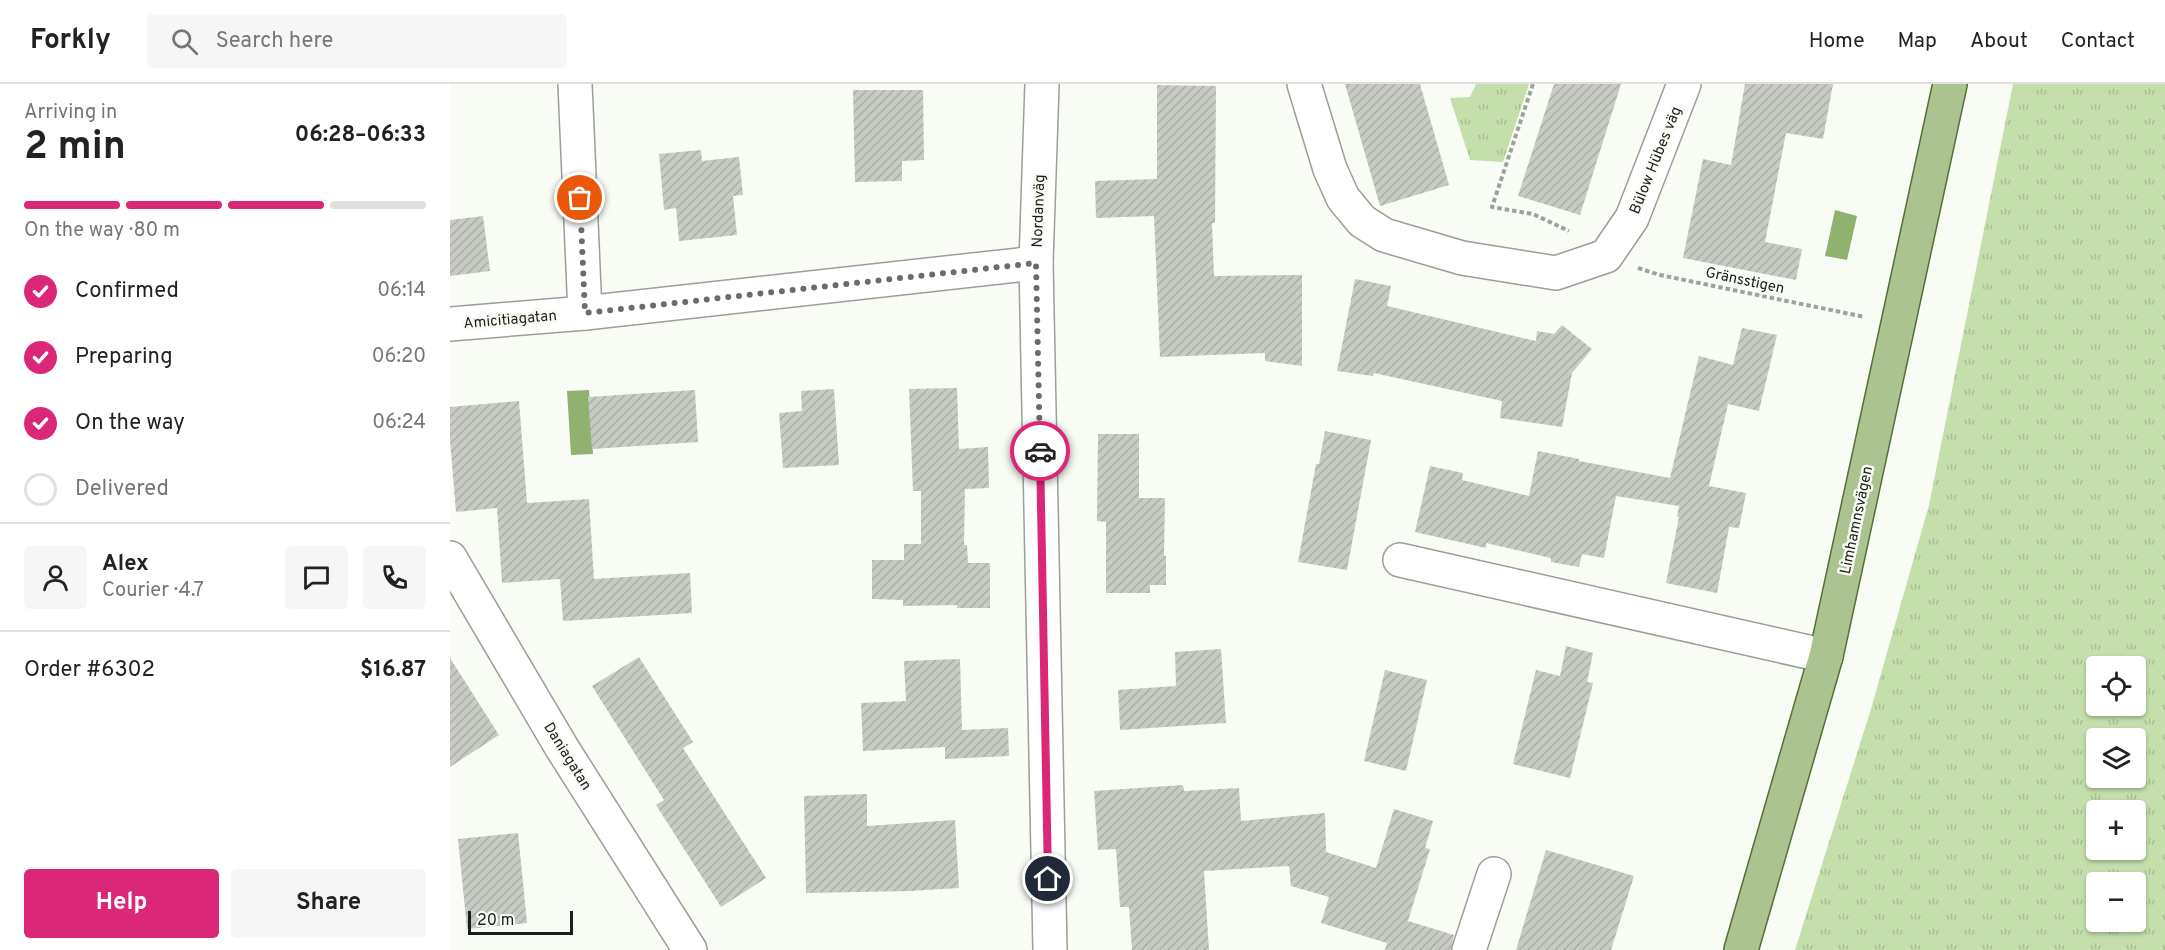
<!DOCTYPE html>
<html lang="en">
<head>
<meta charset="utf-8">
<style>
	:root { --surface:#fff; --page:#f6f6f6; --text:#222; --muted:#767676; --line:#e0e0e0; --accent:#db2777 }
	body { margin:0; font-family:Overpass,sans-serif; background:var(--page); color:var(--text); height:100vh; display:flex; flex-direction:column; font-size:22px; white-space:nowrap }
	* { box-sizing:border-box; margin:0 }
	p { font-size:20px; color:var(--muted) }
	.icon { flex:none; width:33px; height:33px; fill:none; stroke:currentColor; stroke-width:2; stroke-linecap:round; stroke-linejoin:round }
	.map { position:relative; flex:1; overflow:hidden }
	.drawer { display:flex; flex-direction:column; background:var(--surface); width:450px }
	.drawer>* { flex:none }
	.fabs { position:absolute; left:1636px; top:572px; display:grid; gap:12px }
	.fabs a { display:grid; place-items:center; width:60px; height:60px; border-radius:6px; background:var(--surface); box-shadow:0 2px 4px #0004; font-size:30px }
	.scale { position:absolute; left:18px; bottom:15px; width:105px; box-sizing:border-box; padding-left:6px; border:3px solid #1c1e1b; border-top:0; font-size:16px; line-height:21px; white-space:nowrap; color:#1c1e1b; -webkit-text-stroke:4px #f8fcf4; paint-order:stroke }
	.pin { position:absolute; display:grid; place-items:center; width:51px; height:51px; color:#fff; margin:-26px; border:3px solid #fff; border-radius:50%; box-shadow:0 2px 6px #0007 }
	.courier { position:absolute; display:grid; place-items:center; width:60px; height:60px; margin:-30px; border:4px solid #db2777; border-radius:50%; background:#fff; color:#222; box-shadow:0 2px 8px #0007 }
	.summary em { font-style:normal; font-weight:700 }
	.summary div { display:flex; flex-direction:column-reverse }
	.summary { display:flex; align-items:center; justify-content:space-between; height:102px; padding:0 24px }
	h1 { font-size:39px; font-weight:700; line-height:45px }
	.bar { display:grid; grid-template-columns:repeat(4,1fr); gap:9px 6px; align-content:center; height:72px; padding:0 24px }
	.bar i { height:8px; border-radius:4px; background:var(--line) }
	.bar .active { background:var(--accent) }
	.bar p { grid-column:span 4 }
	.line { display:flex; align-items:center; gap:15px; padding:0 24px; border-top:2px solid var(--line) }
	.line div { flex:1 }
	.round { display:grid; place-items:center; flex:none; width:63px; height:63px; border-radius:6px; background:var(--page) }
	ol { padding:0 24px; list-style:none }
	li { display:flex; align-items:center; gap:18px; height:66px }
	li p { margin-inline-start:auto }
	li .icon { padding:6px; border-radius:50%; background:var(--accent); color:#fff; stroke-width:4 }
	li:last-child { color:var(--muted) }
	li i { width:33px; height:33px; border:3px solid var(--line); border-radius:50% }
	.cta { display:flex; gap:12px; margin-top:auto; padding:12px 24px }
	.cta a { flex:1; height:69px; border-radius:6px; background:var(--accent); color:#fff; font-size:24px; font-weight:700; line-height:69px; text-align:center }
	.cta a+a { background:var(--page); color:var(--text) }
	header { display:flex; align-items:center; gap:36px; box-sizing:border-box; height:84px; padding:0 30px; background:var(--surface); border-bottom:2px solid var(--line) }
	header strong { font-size:28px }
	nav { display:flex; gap:33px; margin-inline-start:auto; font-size:21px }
	.search { width:420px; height:54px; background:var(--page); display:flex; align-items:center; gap:15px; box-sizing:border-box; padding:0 21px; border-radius:6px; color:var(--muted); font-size:22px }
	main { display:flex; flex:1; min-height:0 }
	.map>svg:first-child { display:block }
	.grass { fill:url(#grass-tufts); fill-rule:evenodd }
	.water { fill:#91b171 }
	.building { fill:url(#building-hatch) }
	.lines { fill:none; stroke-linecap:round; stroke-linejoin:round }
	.minor-casing { stroke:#9b9f98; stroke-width:36 }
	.major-casing { stroke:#556f38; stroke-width:36 }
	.path { stroke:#9fa29c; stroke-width:4; stroke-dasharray:4.5 3; stroke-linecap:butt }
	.minor { stroke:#fff; stroke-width:33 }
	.major { stroke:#abc291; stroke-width:33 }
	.done { stroke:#696c67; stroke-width:6; stroke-dasharray:0 10.8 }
	.route { stroke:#db2777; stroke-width:8 }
	.labels { text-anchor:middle; stroke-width:5; stroke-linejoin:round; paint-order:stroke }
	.street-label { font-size:15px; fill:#1c1e1b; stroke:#f8fcf4 }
</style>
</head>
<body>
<header>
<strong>Forkly</strong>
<div class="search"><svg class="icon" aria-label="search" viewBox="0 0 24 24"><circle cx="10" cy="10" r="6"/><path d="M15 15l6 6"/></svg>Search here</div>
<nav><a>Home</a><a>Map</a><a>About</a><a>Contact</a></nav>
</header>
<main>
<section class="drawer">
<div class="summary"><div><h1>2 min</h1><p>Arriving in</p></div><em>06:28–06:33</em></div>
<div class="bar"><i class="active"></i><i class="active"></i><i class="active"></i><i></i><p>On the way · 80 m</p></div>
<ol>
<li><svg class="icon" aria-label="check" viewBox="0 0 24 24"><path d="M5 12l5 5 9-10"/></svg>Confirmed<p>06:14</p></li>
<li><svg class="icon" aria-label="check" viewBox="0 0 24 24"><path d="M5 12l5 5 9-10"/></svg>Preparing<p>06:20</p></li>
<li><svg class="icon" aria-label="check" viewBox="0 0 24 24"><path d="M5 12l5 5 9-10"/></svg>On the way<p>06:24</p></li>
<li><i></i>Delivered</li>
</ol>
<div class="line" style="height:108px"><a class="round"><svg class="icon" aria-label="person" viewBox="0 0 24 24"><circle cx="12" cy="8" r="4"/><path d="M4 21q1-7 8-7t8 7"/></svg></a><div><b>Alex</b><p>Courier · 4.7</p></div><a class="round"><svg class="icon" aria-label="chat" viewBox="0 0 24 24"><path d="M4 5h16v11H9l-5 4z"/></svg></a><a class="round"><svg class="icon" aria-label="phone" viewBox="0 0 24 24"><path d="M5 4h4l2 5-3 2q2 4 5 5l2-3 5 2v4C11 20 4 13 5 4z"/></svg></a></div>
<div class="line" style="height:78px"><div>Order #6302</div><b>$16.87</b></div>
<div class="cta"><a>Help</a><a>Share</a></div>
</section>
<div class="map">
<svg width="1715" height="866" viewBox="0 0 1715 866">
	<defs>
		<pattern id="grass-tufts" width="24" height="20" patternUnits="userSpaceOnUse" patternTransform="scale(1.5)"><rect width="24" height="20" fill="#c4deac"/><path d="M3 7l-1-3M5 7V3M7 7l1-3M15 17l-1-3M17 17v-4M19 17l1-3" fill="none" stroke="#a8be93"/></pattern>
		<pattern id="building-hatch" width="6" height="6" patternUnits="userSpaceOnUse" patternTransform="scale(1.5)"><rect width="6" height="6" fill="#c7cbc3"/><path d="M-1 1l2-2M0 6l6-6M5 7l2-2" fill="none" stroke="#aaaea7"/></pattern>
	</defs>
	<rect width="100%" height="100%" fill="#f8fcf4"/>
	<!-- grass -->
	<g class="grass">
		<polygon points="1026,0 1079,0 1053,78 1020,76 1000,14 1020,13"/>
		<path d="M1563 0H1715V866H1345L1421 625 1479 421ZM1647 582H1686V621H1647ZM1647 654H1686V693H1647ZM1647 726H1686V765H1647ZM1647 798H1686V837H1647Z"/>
	</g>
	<!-- water -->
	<g class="water">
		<polygon points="1385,126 1407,132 1397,176 1375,172"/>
		<polygon points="139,306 143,370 121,371 117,307"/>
	</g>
	<!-- building -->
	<g class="building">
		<polygon points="895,0 970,0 999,101 930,122"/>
		<polygon points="1104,0 1171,0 1130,131 1068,112"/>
		<polygon points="1295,0 1383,0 1373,55 1336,49 1315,158 1352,165 1346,196 1233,174 1253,75 1281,81"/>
		<polygon points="707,1 766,2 765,139 762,139 764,192 852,191 852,282 815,277 815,269 710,273 704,132 646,134 645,97 707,95"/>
		<polygon points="403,6 473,6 474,76 452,77 452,97 405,98"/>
		<polygon points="251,66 252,77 289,73 293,111 283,112 287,151 229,157 226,124 214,126 209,70"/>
		<polygon points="33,132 40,187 0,192 0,136"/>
		<polygon points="905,195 941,202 937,222 1086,257 1087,247 1104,250 1112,241 1142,265 1122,289 1112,343 1050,334 1052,317 924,289 923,292 887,287"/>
		<polygon points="1292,244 1327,251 1309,327 1278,320 1259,402 1296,409 1289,444 1279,443 1267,509 1216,499 1229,433 1227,433 1229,422 1166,412 1154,474 1132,470 1129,483 1101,478 1101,474 1036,459 1036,464 965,448 980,382 1013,389 1012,396 1079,412 1088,367 1129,375 1129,377 1220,394 1249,272 1283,281"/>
		<polygon points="507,304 509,365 538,363 539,404 515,405 514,461 517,461 518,479 540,479 540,524 507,524 507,521 453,522 453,516 422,515 422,476 454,476 454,460 471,460 471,407 463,407 459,305"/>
		<polygon points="384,305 389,381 333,384 329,329 352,327 351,307"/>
		<polygon points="245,306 248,358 142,365 138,313"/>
		<polygon points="69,317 77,419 139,415 144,495 240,489 242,529 113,537 110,495 52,499 47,424 6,428 0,356 0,323"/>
		<polygon points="875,347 921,356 897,486 848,478 866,380 869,380"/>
		<polygon points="648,350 689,350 689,414 715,414 714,472 716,472 716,501 700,501 700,509 656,509 656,438 647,437"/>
		<polygon points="1116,562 1143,569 1137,598 1143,599 1120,694 1063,680 1086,586 1110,592"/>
		<polygon points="771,565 776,639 670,646 668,606 726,602 725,568"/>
		<polygon points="189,573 243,658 233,664 316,794 271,823 206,721 214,716 142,602"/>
		<polygon points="0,574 49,651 0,683"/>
		<polygon points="510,575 512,646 558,644 559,672 495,675 495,663 413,667 411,619 456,617 454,577"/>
		<polygon points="935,586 977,596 956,687 914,677"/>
		<polygon points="733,701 734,707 789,704 791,737 875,729 876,768 926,784 944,725 983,737 975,764 980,765 958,837 1004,851 1001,866 935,866 937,859 871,839 879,813 841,802 839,782 754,787 759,866 682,866 679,823 670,823 666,765 648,766 644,707"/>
		<polygon points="417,710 417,742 505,736 509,804 459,807 356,809 354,712"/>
		<polygon points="68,749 77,839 17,845 8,755"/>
		<polygon points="1096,766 1184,792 1161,866 1066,866"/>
	</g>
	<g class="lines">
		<defs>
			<g id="minor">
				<polyline points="125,0 135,229"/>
				<polyline points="592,0 586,179 600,866"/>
				<polyline points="854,0 880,85 893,114 912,137 934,151 1012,174 1106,189 1156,172 1182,134 1234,0"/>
				<polyline points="0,240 135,229 586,179"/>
				<polyline points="0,474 112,664 240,866"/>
				<polyline points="950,476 1376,572"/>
				<polyline points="1019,866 1044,790"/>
			</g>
			<polyline id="major" points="1291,866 1376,572 1500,0"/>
		</defs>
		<!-- minor casing -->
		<use href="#minor" class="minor-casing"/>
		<!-- major casing -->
		<use href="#major" class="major-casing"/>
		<!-- path -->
		<g class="path">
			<polyline points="1083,0 1042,123 1083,130 1119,147"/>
			<polyline points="1188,184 1210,191 1415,233"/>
		</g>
		<!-- minor -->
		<use href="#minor" class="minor"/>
		<!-- major -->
		<use href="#major" class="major"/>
	</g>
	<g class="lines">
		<!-- done -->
		<polyline class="done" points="130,114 135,229 586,179 590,367"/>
		<!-- route -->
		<polyline class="route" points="590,367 598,795"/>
	</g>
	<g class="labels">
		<!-- street labels -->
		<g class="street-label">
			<text transform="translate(1205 76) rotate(-68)" y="5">Bülow Hübes väg</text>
			<text transform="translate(588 127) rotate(-88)" y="5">Nordanväg</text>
			<text transform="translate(1295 196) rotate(12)" y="5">Gränsstigen</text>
			<text transform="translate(60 235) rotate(-5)" y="5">Amicitiagatan</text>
			<text transform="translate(1406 436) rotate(-78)" y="5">Limhamnsvägen</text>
			<text transform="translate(118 672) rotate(58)" y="5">Daniagatan</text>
		</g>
	</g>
</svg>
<div class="fabs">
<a><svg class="icon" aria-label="locate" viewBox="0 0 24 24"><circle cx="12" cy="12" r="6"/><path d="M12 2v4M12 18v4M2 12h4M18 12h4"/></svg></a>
<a><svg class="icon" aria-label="layers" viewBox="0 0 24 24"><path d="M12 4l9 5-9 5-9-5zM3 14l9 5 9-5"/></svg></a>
<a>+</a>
<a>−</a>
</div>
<div class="scale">20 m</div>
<div class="pin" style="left:130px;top:114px;background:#ea580c"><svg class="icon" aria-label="bag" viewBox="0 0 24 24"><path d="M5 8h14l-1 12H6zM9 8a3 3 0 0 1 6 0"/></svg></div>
<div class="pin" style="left:598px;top:795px;background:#1f2937"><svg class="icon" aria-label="home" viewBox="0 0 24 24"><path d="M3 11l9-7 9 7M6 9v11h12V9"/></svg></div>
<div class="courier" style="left:590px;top:367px"><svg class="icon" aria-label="car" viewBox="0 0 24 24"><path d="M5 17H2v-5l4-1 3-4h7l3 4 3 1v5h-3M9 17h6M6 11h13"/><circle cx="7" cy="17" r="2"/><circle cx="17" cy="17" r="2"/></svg></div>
</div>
</main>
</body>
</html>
